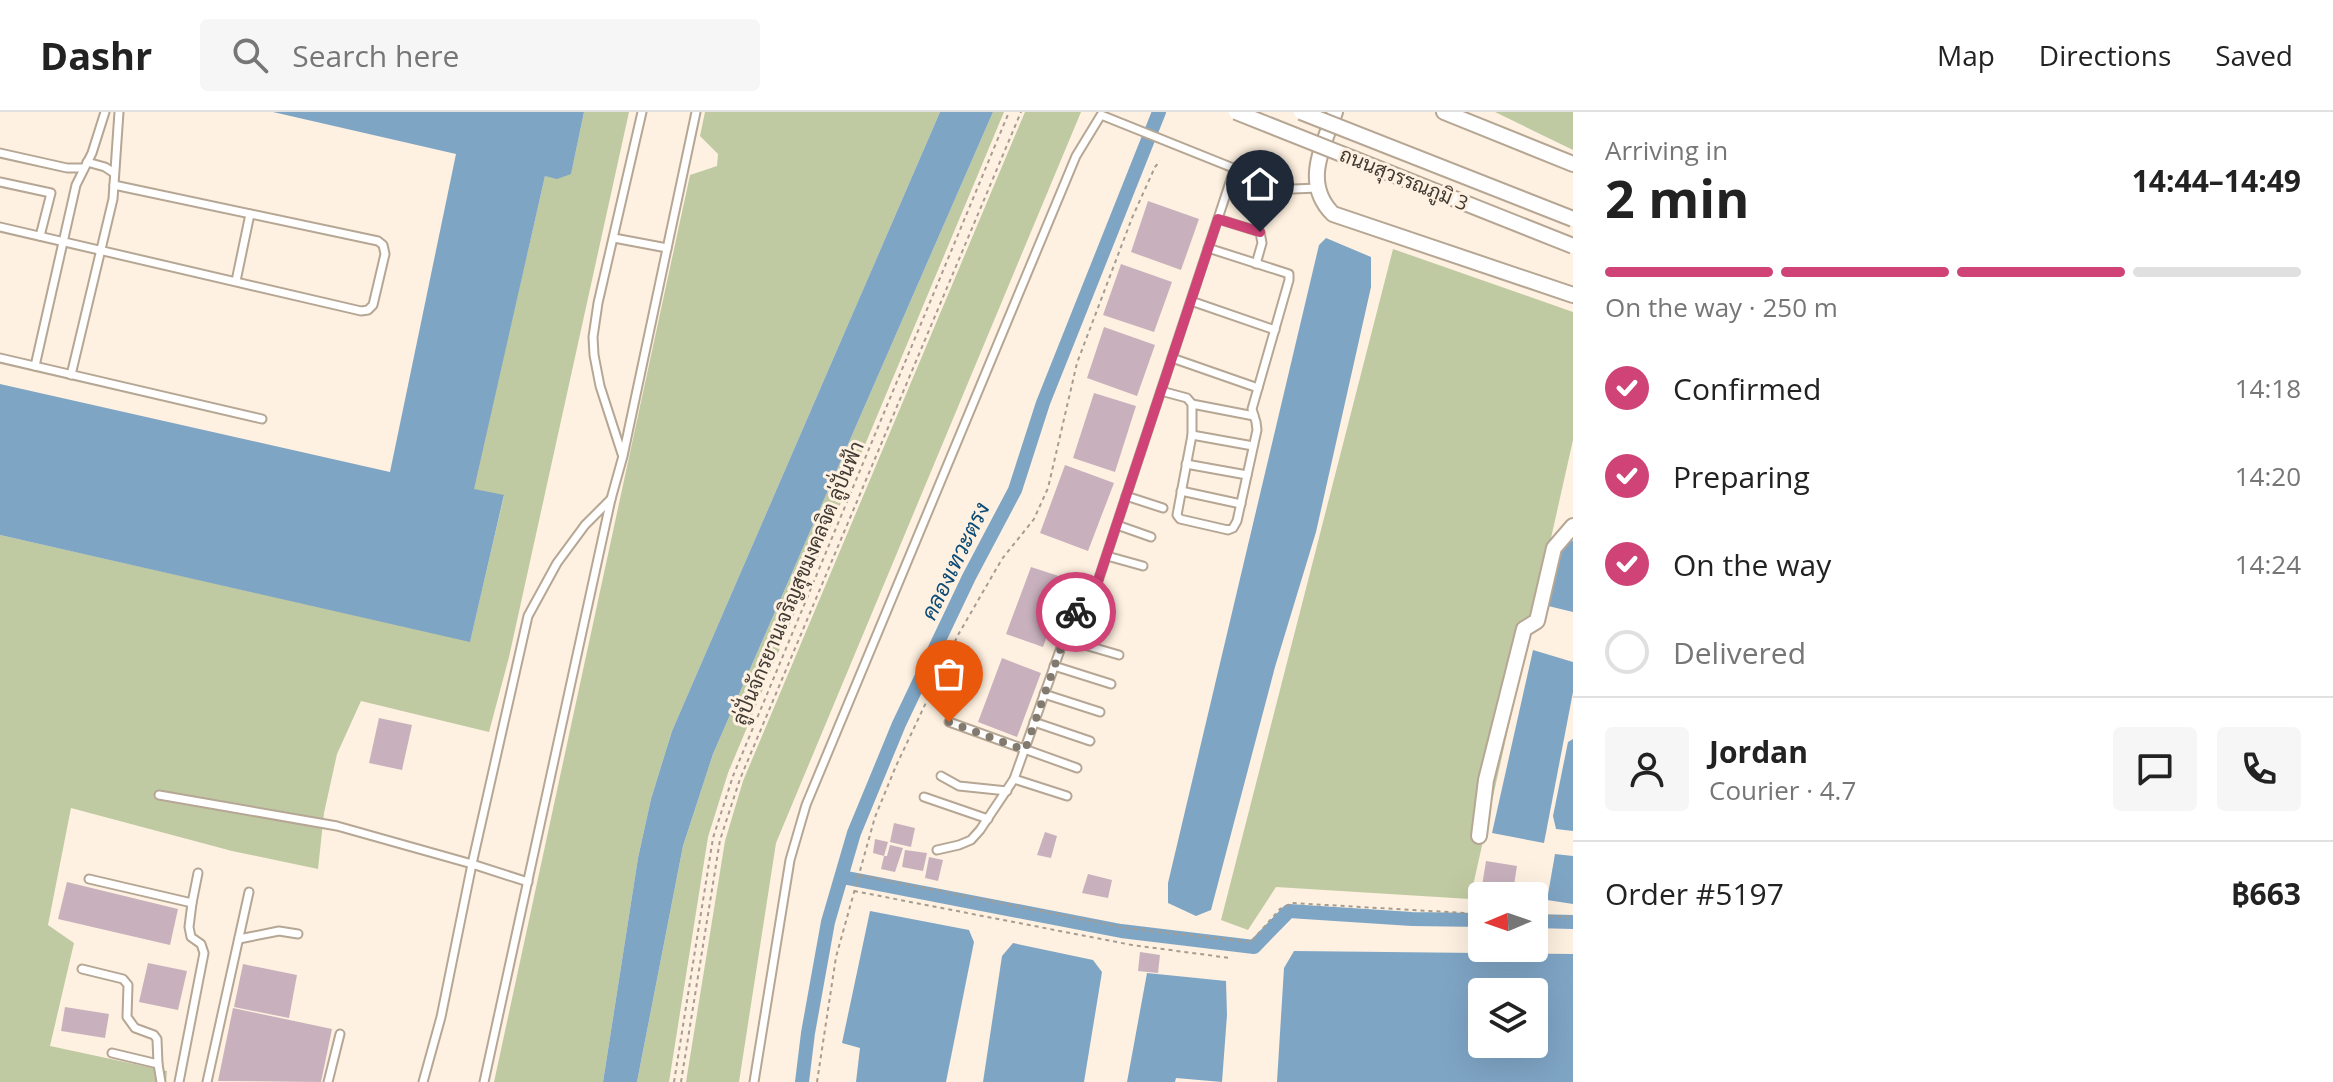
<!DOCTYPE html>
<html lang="en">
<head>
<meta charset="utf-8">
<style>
	:root { --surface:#fff; --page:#f6f6f6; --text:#222; --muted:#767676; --line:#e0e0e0; --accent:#cf4377 }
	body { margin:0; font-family:"Open Sans",Sarabun,sans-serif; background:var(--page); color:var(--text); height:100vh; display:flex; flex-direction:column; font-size:30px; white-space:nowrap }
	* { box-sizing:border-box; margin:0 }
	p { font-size:26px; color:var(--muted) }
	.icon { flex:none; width:44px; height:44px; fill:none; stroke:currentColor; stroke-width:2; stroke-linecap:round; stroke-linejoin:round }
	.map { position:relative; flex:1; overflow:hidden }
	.side { display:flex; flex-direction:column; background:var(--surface); width:760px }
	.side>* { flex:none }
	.needle { width:52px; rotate:268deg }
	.buttons { position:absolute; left:1468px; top:770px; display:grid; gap:16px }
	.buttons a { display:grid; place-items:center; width:80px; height:80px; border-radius:8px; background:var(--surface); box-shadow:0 8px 32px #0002; font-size:40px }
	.pin { position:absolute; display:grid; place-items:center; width:68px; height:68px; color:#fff; margin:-82px -34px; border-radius:50% 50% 50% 0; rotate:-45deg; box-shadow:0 0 8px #0007 }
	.pin .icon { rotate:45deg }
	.courier { position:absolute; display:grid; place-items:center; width:80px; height:80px; margin:-40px; border:6px solid #cf4377; border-radius:50%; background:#fff; color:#222; box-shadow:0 2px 10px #0007 }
	.headline em { font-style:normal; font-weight:700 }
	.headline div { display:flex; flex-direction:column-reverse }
	.headline { display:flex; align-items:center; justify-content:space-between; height:136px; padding:0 32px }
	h1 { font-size:52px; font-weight:700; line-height:60px }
	.bar { display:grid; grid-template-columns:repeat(4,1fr); gap:12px 8px; align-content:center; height:96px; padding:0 32px }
	.bar i { height:10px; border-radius:6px; background:var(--line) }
	.bar .active { background:var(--accent) }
	.bar p { grid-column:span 4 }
	.line { display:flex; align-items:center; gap:20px; padding:0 32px; border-top:2px solid var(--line) }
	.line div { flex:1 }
	.round { display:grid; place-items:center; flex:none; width:84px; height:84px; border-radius:8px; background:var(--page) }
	ol { padding:0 32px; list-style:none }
	li { display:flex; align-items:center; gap:24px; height:88px }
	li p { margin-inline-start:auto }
	li .icon { padding:8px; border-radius:50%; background:var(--accent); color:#fff; stroke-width:4 }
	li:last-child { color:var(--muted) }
	li i { width:44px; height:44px; border:4px solid var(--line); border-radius:50% }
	header { display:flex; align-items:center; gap:48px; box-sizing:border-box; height:112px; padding:0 40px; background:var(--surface); border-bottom:2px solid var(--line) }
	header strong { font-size:38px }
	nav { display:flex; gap:44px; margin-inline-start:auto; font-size:28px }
	.search { width:560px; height:72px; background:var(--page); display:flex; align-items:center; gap:20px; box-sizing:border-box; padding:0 28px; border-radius:8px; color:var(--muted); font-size:30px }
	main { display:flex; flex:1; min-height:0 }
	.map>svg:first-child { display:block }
	.green { fill:#bfcaa2 }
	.water { fill:#7fa5c5; fill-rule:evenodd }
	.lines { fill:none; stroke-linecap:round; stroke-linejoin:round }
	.canal { stroke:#7fa5c5; stroke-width:14 }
	.building { fill:#c8b1bd }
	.service-casing { stroke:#b6a694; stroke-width:11 }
	.minor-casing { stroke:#b6a694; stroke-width:18 }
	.path { stroke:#a69c90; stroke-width:2; stroke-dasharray:4 4; stroke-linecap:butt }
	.service { stroke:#fff; stroke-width:7 }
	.minor { stroke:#fff; stroke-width:14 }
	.minor-bridge-casing { stroke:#b6a694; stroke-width:18; stroke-linecap:butt }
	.minor-bridge { stroke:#fff; stroke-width:14 }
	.done { stroke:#827a6f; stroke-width:8; stroke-dasharray:0 14.4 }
	.route { stroke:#cf4377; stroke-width:10 }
	.labels { text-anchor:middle; stroke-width:6; stroke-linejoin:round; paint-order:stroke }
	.street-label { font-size:20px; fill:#403a32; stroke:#fef1e1 }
	.water-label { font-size:22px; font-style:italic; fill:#0a4a74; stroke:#fef1e1 }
</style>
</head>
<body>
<header>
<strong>Dashr</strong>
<div class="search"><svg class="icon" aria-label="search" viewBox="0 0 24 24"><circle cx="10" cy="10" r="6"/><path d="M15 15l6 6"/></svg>Search here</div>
<nav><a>Map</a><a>Directions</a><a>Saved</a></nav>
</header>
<main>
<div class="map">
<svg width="1573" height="970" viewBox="0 0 1573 970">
	<rect width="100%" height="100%" fill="#fef1e1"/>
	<!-- green -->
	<g class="green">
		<polygon points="584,0 629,0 509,545 489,620 361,589 337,642 324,701 318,757 232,739 71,696 48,813 74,831 50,934 167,959 166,970 0,970 0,423 470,529 504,384 473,378 545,64 571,61"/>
		<polygon points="705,0 940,0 672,619 651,687 638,746 603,970 494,970 690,63 717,54 718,42 700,24"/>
		<polygon points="993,0 1004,0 728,661 708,725 669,970 637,970 683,734 713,642"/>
		<polygon points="1025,0 1081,0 776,731 739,970 686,970 725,729 743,669"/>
		<polygon points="1495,0 1573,0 1573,38"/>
		<polygon points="1393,137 1573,200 1573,328 1470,787 1276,775 1248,818 1221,808"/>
	</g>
	<!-- water -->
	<g class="water">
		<polygon points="273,0 584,0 571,62 557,67 545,64 474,377 504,383 470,530 0,423 0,272 390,360 456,42"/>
		<polygon points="940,0 993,0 713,642 683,734 637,970 603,970 638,746 651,687 672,619"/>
		<polygon points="1326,126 1371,145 1371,175 1316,420 1275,555 1211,798 1196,804 1168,791 1168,771 1319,133"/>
		<polygon points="1560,426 1573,429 1573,500 1544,493"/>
		<polygon points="1533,538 1573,550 1573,580 1544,731 1492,721"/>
		<polygon points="1573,627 1573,719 1556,717 1553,704 1568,630"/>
		<polygon points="1555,742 1573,744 1573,792 1547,788"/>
		<polygon points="870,799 969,818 974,830 946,970 856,970 860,936 842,931"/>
		<polygon points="1013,831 1093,848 1102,860 1084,970 983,970 1002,844"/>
		<path d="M1294 839 1573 842V970H1277L1284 856ZM1482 880H1534V932H1482Z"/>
		<polygon points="1147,861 1226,869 1227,903 1222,970 1176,966 1175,970 1127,970"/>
	</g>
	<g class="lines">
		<!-- canal -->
		<g class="canal">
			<polyline points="842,765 1121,819 1254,835 1289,799 1412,807 1482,808"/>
			<polyline points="1534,809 1573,810"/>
			<polyline points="802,970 808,921 828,810 854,721 899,612 969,465 1015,378 1043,291 1159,0"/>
		</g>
	</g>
	<!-- building -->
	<g class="building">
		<polygon points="1148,89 1199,107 1181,158 1131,140"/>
		<polygon points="1121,152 1172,170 1154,220 1103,203"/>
		<polygon points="1104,215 1155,233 1137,284 1087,266"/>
		<polygon points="1094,281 1136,294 1115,360 1073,346"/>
		<polygon points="1065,353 1114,371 1088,439 1040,421"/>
		<polygon points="1031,455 1068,467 1043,535 1006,522"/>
		<polygon points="1002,546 1041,561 1017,625 978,610"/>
		<polygon points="379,606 412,613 402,658 369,651"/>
		<polygon points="894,711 915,716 911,735 890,730"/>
		<polygon points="1045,720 1057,724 1051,746 1037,743"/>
		<polygon points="875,727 888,730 884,744 873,741"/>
		<polygon points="890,733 903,736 895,760 881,757 884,744 887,744"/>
		<polygon points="905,738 927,741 923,759 902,755"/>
		<polygon points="929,745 943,748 938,769 925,766"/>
		<polygon points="1486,749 1517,754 1513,779 1482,774"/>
		<polygon points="1088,762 1112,768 1108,786 1082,781"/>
		<polygon points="67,770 178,797 170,833 58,807"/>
		<polygon points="1478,778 1501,779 1500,784 1482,784 1482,798 1477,798"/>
		<polygon points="1140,840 1160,843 1158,861 1138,859"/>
		<polygon points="148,851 187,859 178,898 139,890"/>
		<polygon points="243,852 297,863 289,906 234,895"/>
		<polygon points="65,895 109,902 105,926 61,919"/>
		<polygon points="233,896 332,917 321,970 218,969"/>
	</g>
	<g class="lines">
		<defs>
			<g id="service">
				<polyline points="0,41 67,56 84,56"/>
				<polyline points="87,50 105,55 114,61"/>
				<polyline points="0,70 51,81 40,124"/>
				<polyline points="1218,107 1260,120 1262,131 1256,152"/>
				<polyline points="0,115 361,199 368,198 373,193 385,142 383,133 378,129 114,73"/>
				<polyline points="614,126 667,136"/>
				<polyline points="236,169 250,102"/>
				<polyline points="1191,189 1275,218"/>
				<polyline points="0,246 262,307"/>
				<polyline points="1172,246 1258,276"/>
				<polyline points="35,254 76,73 92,41 105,0"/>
				<polyline points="71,263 113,87 119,0"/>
				<polyline points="1161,279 1187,286 1192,292 1192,323 1177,403 1180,407 1228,418 1233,416 1237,409 1257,318 1256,310 1252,297 1289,168 1289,162 1283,160 1208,136"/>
				<polyline points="1192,292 1254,304"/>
				<polyline points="1192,323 1253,334"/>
				<polyline points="622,342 600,274 594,243 593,225 598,191 642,0"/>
				<polyline points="1186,352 1247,363"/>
				<polyline points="1181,379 1241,392"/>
				<polyline points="1126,384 1163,396"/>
				<polyline points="1117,413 1151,425"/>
				<polyline points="1107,444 1143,454"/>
				<polyline points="1096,475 1235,55"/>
				<polyline points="1064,527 1119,543"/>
				<polyline points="1054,554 1111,572"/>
				<polyline points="1044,582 1100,600"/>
				<polyline points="949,610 1077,656"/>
				<polyline points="1034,610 1090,629"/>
				<polyline points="941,664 959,674 1007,679"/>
				<polyline points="1014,667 1067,684"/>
				<polyline points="159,683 337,714 472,752 528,770"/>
				<polyline points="924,685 988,707"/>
				<polyline points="937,738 959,733 971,728 980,718 1014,667 1064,527 1081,490 1080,483 1083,477 1090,474 1096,475 1101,480 1102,487 1099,493 1093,496 1086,495 1081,490"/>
				<polyline points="89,767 192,791 189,815 191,825 201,832 204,841 179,970"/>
				<polyline points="192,791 198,761"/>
				<polyline points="239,827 279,819 298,822"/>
				<polyline points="82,857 123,867 128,873 127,905 135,916 154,923 157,927 158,952"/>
				<polyline points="112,941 158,952 161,970"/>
				<polyline points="207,970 249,780"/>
				<polyline points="328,970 340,922"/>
				<polyline points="423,970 441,905 472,752 528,504 557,451 585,413 611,387"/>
				<polyline points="484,970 611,387 623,344 696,0"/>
				<polyline points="754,970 790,748 806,693 1076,44 1101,3 1278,74 1293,77 1318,76"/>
			</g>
			<g id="minor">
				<path d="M1335 0C1323 35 1302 71 1333 102L1573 183"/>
				<polyline points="1444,0 1573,52"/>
				<polyline points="1479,724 1486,668 1524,517 1537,509 1554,436 1573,414"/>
			</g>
		</defs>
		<!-- service casing -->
		<use href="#service" class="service-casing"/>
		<!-- minor casing -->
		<use href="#minor" class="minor-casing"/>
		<!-- path -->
		<g class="path">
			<polyline points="859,763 1127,816 1251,830 1280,797 1292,791 1482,802"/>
			<polyline points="854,779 1132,833 1230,846"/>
			<polyline points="1534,804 1573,805"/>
			<polyline points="674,970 713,726 733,664 1009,0"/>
			<polyline points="681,970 720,728 740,667 1021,0"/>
			<polyline points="817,970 836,845 875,705 896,654 958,523 1002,447 1034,407 1048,376 1077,251 1132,106 1155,55 1160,49"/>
		</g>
		<!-- service -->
		<use href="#service" class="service"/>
		<!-- minor -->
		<use href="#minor" class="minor"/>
		<defs>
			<g id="minor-bridge">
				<polyline points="1236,0 1573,134"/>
				<polyline points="1301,0 1573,107"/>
			</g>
		</defs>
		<!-- minor-bridge casing -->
		<use href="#minor-bridge" class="minor-bridge-casing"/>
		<!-- minor-bridge -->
		<use href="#minor-bridge" class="minor-bridge"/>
	</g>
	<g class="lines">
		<!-- done -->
		<polyline class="done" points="949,610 1025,638 1064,527 1076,500"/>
		<!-- route -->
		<polyline class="route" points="1076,500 1083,477 1090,474 1096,475 1218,107 1260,120"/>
	</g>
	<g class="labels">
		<!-- street labels -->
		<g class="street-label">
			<text transform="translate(1404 67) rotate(22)" y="7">ถนนสุวรรณภูมิ 3</text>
			<text transform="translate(798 471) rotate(-67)" y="7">ลู่ปั่นจักรยานเจริญสุขมงคลจิต ลู่ปั่นฟ้า</text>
		</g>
		<!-- water labels -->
		<g class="water-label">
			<text transform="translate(955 449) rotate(-64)" y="8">คลองเทวะตรง</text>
		</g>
	</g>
</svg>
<div class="buttons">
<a><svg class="needle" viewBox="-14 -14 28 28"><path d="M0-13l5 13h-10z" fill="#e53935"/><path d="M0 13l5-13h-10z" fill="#767676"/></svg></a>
<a><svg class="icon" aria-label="layers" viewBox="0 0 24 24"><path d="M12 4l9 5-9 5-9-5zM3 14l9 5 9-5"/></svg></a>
</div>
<div class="pin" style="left:949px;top:610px;background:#ea580c"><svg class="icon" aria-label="bag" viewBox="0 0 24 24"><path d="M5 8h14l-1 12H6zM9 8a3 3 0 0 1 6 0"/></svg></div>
<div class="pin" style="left:1260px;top:120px;background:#1f2937"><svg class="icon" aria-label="home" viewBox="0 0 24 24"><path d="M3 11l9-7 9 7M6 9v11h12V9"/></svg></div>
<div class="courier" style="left:1076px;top:500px"><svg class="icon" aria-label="bike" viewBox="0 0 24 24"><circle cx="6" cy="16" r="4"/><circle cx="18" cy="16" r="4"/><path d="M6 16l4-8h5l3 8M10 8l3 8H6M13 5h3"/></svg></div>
</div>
<section class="side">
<div class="headline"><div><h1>2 min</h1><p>Arriving in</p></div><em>14:44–14:49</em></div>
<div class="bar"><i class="active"></i><i class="active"></i><i class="active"></i><i></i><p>On the way · 250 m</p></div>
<ol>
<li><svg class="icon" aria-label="check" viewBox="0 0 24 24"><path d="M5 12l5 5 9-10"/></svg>Confirmed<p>14:18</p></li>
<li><svg class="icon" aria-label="check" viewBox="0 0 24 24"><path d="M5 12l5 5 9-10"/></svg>Preparing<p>14:20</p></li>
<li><svg class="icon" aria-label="check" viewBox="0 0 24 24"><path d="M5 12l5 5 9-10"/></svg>On the way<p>14:24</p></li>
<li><i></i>Delivered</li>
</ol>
<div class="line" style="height:144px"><a class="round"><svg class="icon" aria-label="person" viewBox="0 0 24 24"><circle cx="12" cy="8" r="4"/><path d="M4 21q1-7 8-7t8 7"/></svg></a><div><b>Jordan</b><p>Courier · 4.7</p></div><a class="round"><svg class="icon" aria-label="chat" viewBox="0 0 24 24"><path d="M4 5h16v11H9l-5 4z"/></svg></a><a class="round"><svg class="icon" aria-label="phone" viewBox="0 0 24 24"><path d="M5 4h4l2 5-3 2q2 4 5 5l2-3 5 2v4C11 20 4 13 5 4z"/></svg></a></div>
<div class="line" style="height:104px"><div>Order #5197</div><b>฿663</b></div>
</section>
</main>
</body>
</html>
